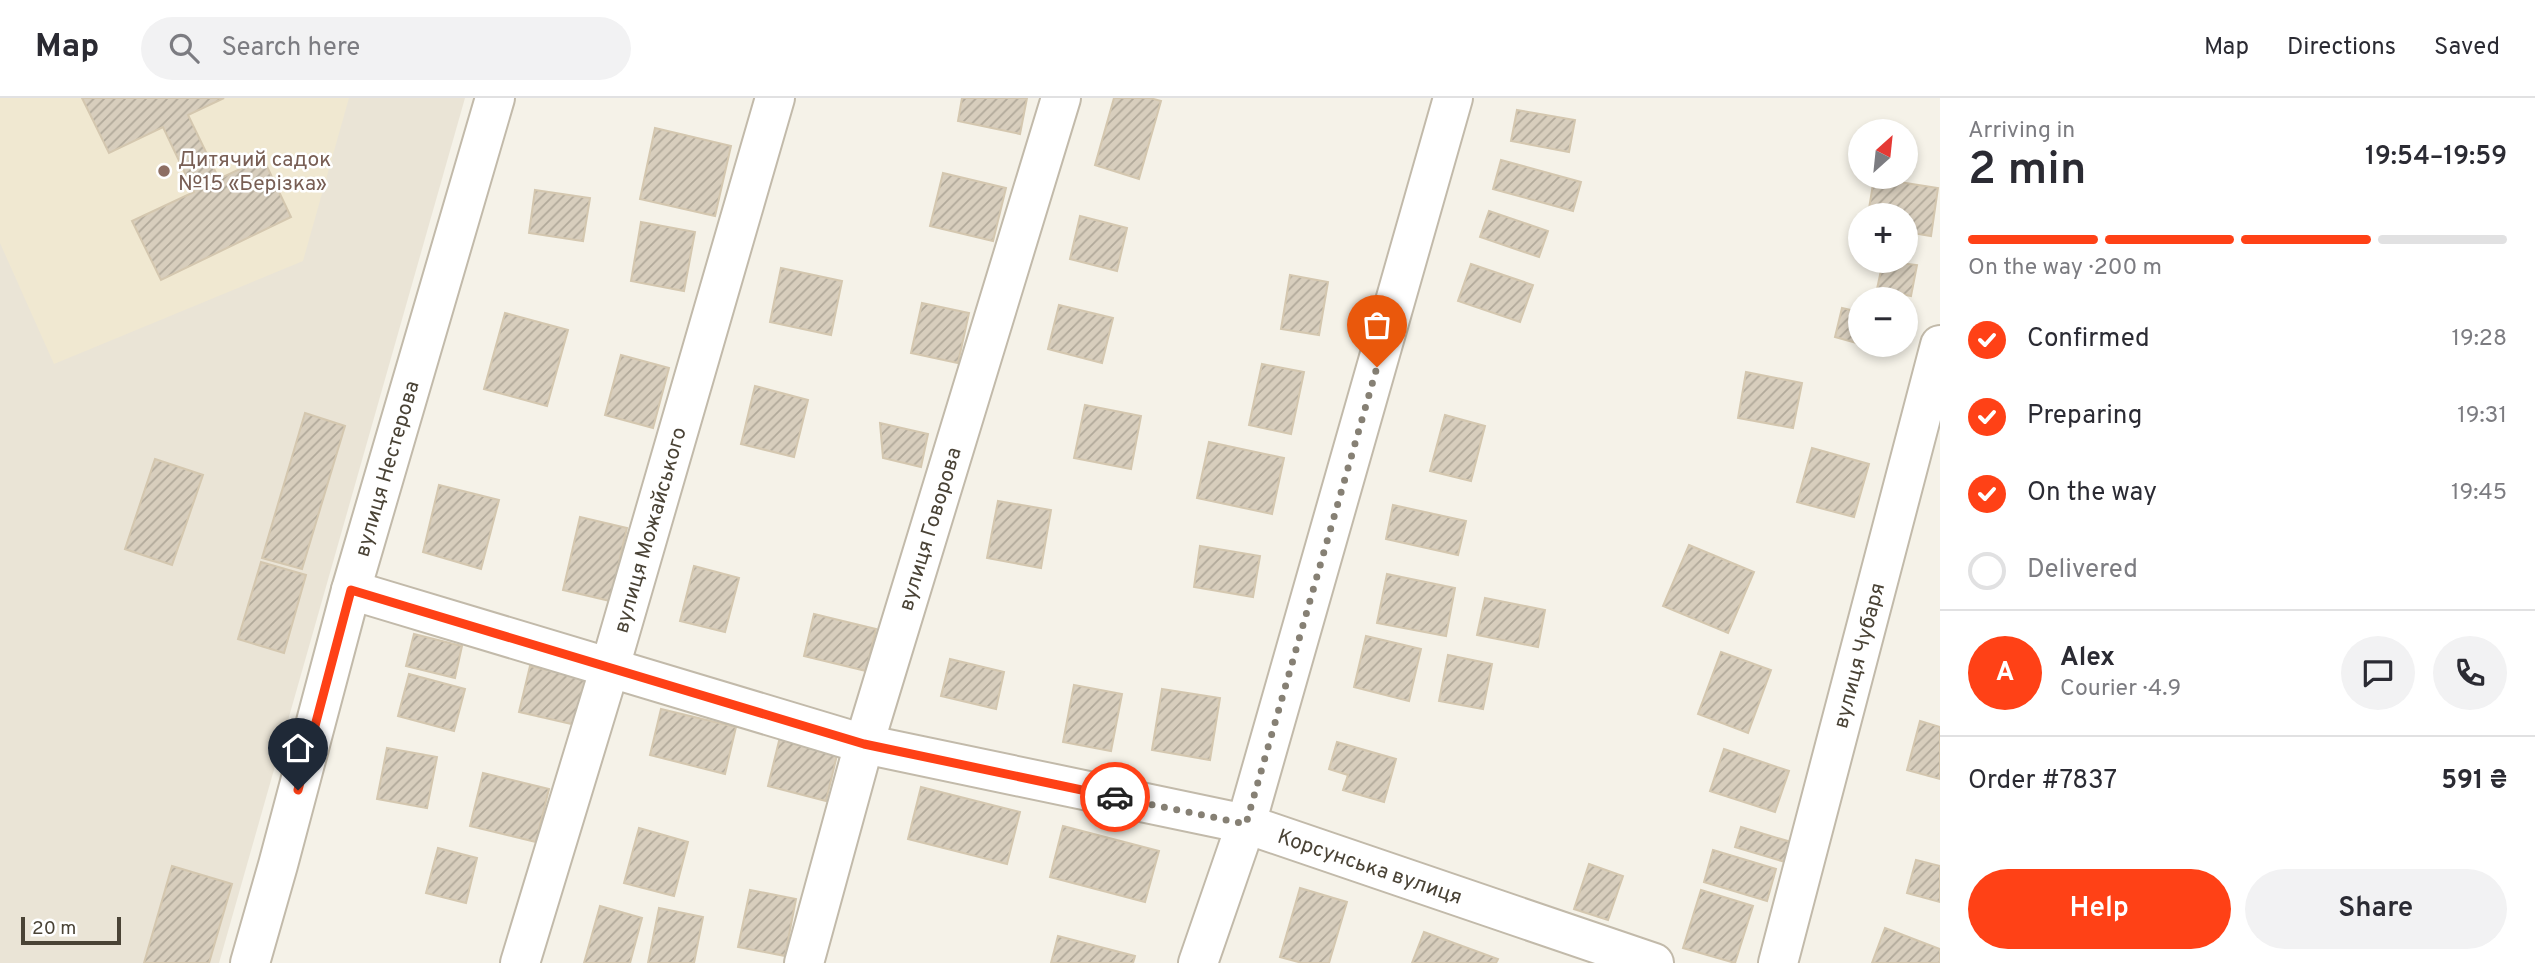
<!DOCTYPE html>
<html lang="en">
<head>
<meta charset="utf-8">
<style>
	:root { --surface:#fff; --page:#f2f2f3; --text:#2b2b33; --muted:#7c7c81; --line:#e1e1e2; --accent:#ff4116 }
	body { margin:0; font-family:Overpass,sans-serif; background:var(--page); color:var(--text); height:100vh; display:flex; flex-direction:column; font-size:26px; white-space:nowrap }
	* { box-sizing:border-box; margin:0 }
	p { font-size:23px; color:var(--muted) }
	.icon { flex:none; width:38px; height:38px; fill:none; stroke:currentColor; stroke-width:2; stroke-linecap:round; stroke-linejoin:round }
	.map { position:relative; flex:1; overflow:hidden }
	.panel { display:flex; flex-direction:column; background:var(--surface); width:595px }
	.panel>* { flex:none }
	.needle { width:46px; rotate:27deg }
	.buttons { position:absolute; left:1848px; top:21px; display:grid; gap:14px }
	.buttons a { display:grid; place-items:center; width:70px; height:70px; border-radius:50%; background:var(--surface); box-shadow:0 4px 10px #0003; font-size:35px }
	.scale { position:absolute; left:21px; bottom:18px; width:100px; box-sizing:border-box; padding-left:7px; border:4px solid #4a4336; border-top:0; font-size:19px; line-height:24px; white-space:nowrap; color:#4a4336; -webkit-text-stroke:5px #fff; paint-order:stroke }
	.pin { position:absolute; display:grid; place-items:center; width:60px; height:60px; color:#fff; margin:-72px -30px; border-radius:50% 50% 50% 0; rotate:-45deg; box-shadow:0 0 7px #0007 }
	.pin .icon { rotate:45deg }
	.courier { position:absolute; display:grid; place-items:center; width:70px; height:70px; margin:-35px; border:5px solid #ff4116; border-radius:50%; background:#fff; color:#222; box-shadow:0 2px 9px #0007 }
	.summary em { font-style:normal; font-weight:600 }
	.summary div { display:flex; flex-direction:column-reverse }
	.summary { display:flex; align-items:center; justify-content:space-between; height:119px; padding:0 28px }
	h1 { font-size:46px; font-weight:600; line-height:52px }
	.bar { display:grid; grid-template-columns:repeat(4,1fr); gap:10px 7px; align-content:center; height:84px; padding:0 28px }
	.bar i { height:9px; border-radius:5px; background:var(--line) }
	.bar .on { background:var(--accent) }
	.bar p { grid-column:span 4 }
	.line { display:flex; align-items:center; gap:18px; padding:0 28px; border-top:2px solid var(--line) }
	.line div { flex:1 }
	.round { display:grid; place-items:center; flex:none; width:74px; height:74px; border-radius:37px; background:var(--page) }
	ol { padding:0 28px; list-style:none }
	li { display:flex; align-items:center; gap:21px; height:77px }
	li p { margin-inline-start:auto }
	li .icon { padding:7px; border-radius:50%; background:var(--accent); color:#fff; stroke-width:4 }
	li:last-child { color:var(--muted) }
	li i { width:38px; height:38px; border:4px solid var(--line); border-radius:50% }
	.action { display:flex; gap:14px; margin-top:auto; padding:14px 28px }
	.action a { flex:1; height:80px; border-radius:42px; background:var(--accent); color:#fff; font-size:28px; font-weight:600; line-height:80px; text-align:center }
	.action a+a { background:var(--page); color:var(--text) }
	header { display:flex; align-items:center; gap:42px; box-sizing:border-box; height:98px; padding:0 35px; background:var(--surface); border-bottom:2px solid var(--line) }
	header strong { font-size:33px }
	nav { display:flex; gap:38px; margin-inline-start:auto; font-size:24px }
	.search { width:490px; height:63px; background:var(--page); display:flex; align-items:center; gap:18px; box-sizing:border-box; padding:0 24px; border-radius:38px; color:var(--muted); font-size:26px }
	main { display:flex; flex:1; min-height:0 }
	.map>svg:first-child { display:block }
	.residential { fill:#eae4d6 }
	.education { fill:#f0e8d1 }
	.building { fill:url(#building-hatch); stroke:#d4c7af; stroke-width:2 }
	.lines { fill:none; stroke-linecap:round; stroke-linejoin:round }
	.minor-casing { stroke:#c2baaa; stroke-width:42 }
	.minor { stroke:#fff; stroke-width:38 }
	.done { stroke:#868074; stroke-width:7; stroke-dasharray:0 12.6 }
	.route { stroke:#ff4116; stroke-width:9 }
	.education-dot { fill:#8d6e63; stroke:#fff; stroke-width:2.5 }
	.labels { text-anchor:middle; stroke-width:5; stroke-linejoin:round; paint-order:stroke }
	.education-label { font-size:21px; fill:#785e54; stroke:#fff; text-anchor:start }
	.street-label { font-size:21px; fill:#4a4336; stroke:#fff }
</style>
</head>
<body>
<header>
<strong>Map</strong>
<div class="search"><svg class="icon" aria-label="search" viewBox="0 0 24 24"><circle cx="10" cy="10" r="6"/><path d="M15 15l6 6"/></svg>Search here</div>
<nav><a>Map</a><a>Directions</a><a>Saved</a></nav>
</header>
<main>
<div class="map">
<svg width="1940" height="865" viewBox="0 0 1940 865">
	<defs>
		<pattern id="building-hatch" width="6" height="6" patternUnits="userSpaceOnUse" patternTransform="scale(1.75)"><rect width="6" height="6" fill="#d8cebd"/><path d="M-1 1l2-2M0 6l6-6M5 7l2-2" fill="none" stroke="#b1a99a"/></pattern>
	</defs>
	<rect width="100%" height="100%" fill="#f5f2e8"/>
	<!-- residential -->
	<polygon class="residential" points="0,0 465,0 219,865 0,865"/>
	<!-- education -->
	<polygon class="education" points="0,0 349,0 303,163 54,266 0,145"/>
	<!-- building -->
	<g class="building">
		<polygon points="82,0 224,0 188,17 219,81 263,60 291,119 161,182 132,123 194,94 163,29 109,55"/>
		<polygon points="962,0 1027,0 1020,36 958,23"/>
		<polygon points="1114,0 1150,0 1161,3 1139,81 1095,67"/>
		<polygon points="1517,12 1575,22 1569,54 1511,43"/>
		<polygon points="655,30 731,48 715,118 640,101"/>
		<polygon points="1501,62 1581,84 1573,113 1493,91"/>
		<polygon points="943,75 1006,90 993,143 930,128"/>
		<polygon points="1874,80 1938,90 1931,138 1906,134 1906,117 1868,117"/>
		<polygon points="535,92 590,100 583,143 529,135"/>
		<polygon points="1489,113 1548,133 1539,159 1480,139"/>
		<polygon points="1080,118 1127,130 1117,173 1070,161"/>
		<polygon points="641,124 695,134 684,193 631,183"/>
		<polygon points="1883,163 1917,167 1911,198 1877,191"/>
		<polygon points="1471,166 1533,187 1520,224 1458,203"/>
		<polygon points="781,170 842,183 831,237 770,224"/>
		<polygon points="1290,177 1328,184 1319,237 1281,231"/>
		<polygon points="922,205 969,215 958,265 911,255"/>
		<polygon points="1059,207 1113,220 1102,265 1048,251"/>
		<polygon points="1842,210 1860,214 1860,246 1835,239"/>
		<polygon points="505,215 568,232 547,308 484,291"/>
		<polygon points="621,257 669,270 653,330 605,317"/>
		<polygon points="1262,266 1304,274 1291,336 1249,327"/>
		<polygon points="1746,274 1802,285 1793,330 1738,320"/>
		<polygon points="755,288 808,302 794,359 741,346"/>
		<polygon points="1085,307 1141,318 1131,371 1074,360"/>
		<polygon points="305,315 345,328 302,471 262,460"/>
		<polygon points="1445,317 1485,328 1471,383 1430,373"/>
		<polygon points="880,325 928,336 921,369 883,360"/>
		<polygon points="1209,344 1284,360 1272,416 1197,400"/>
		<polygon points="1812,350 1869,366 1854,419 1797,404"/>
		<polygon points="155,361 203,377 172,467 125,451"/>
		<polygon points="439,387 499,402 481,471 423,454"/>
		<polygon points="998,403 1051,412 1041,470 987,460"/>
		<polygon points="1393,407 1466,423 1458,457 1386,441"/>
		<polygon points="580,419 627,430 610,503 563,492"/>
		<polygon points="1689,447 1754,474 1728,535 1663,508"/>
		<polygon points="1200,448 1260,458 1253,499 1194,489"/>
		<polygon points="261,464 306,477 284,555 238,541"/>
		<polygon points="694,468 739,480 725,534 680,523"/>
		<polygon points="1387,476 1455,490 1446,538 1377,525"/>
		<polygon points="1485,500 1545,512 1538,549 1477,537"/>
		<polygon points="814,516 876,531 866,573 804,558"/>
		<polygon points="414,536 462,548 455,580 406,568"/>
		<polygon points="1366,538 1421,551 1409,603 1354,589"/>
		<polygon points="1721,554 1771,572 1748,635 1698,616"/>
		<polygon points="1448,557 1492,566 1483,611 1439,603"/>
		<polygon points="950,561 1004,574 996,611 941,598"/>
		<polygon points="530,568 587,581 576,627 519,614"/>
		<polygon points="409,576 465,591 454,633 398,618"/>
		<polygon points="1074,587 1122,596 1111,653 1063,644"/>
		<polygon points="1162,591 1220,600 1210,662 1152,652"/>
		<polygon points="661,611 736,629 725,676 650,657"/>
		<polygon points="1920,623 1940,629 1940,681 1907,672"/>
		<polygon points="780,639 838,653 826,703 768,688"/>
		<polygon points="1337,644 1396,661 1384,704 1343,692 1348,677 1329,671"/>
		<polygon points="387,650 437,659 427,710 377,701"/>
		<polygon points="1724,651 1789,673 1775,714 1710,693"/>
		<polygon points="483,675 549,691 536,744 470,728"/>
		<polygon points="921,689 1020,714 1007,766 908,741"/>
		<polygon points="1063,728 1159,753 1145,804 1050,779"/>
		<polygon points="1741,729 1791,744 1785,764 1735,749"/>
		<polygon points="639,730 688,744 674,798 624,785"/>
		<polygon points="438,750 477,760 466,805 426,795"/>
		<polygon points="1713,752 1776,771 1767,803 1704,784"/>
		<polygon points="1916,762 1940,768 1940,804 1907,795"/>
		<polygon points="1589,766 1623,778 1608,822 1574,811"/>
		<polygon points="172,768 232,786 209,865 144,865"/>
		<polygon points="1300,790 1347,804 1329,865 1302,865 1280,859"/>
		<polygon points="750,792 796,801 785,858 738,849"/>
		<polygon points="1701,792 1753,808 1735,865 1683,850"/>
		<polygon points="600,808 642,820 630,865 584,865"/>
		<polygon points="659,810 703,819 694,865 648,865"/>
		<polygon points="1885,830 1940,851 1940,865 1872,865"/>
		<polygon points="1424,834 1498,861 1496,865 1412,865"/>
		<polygon points="1058,838 1135,858 1133,865 1051,865"/>
	</g>
	<g class="lines">
		<defs>
			<g id="minor">
				<path id="s1" d="M351 492 864 646 1246 726 1654 865"/>
				<path id="s2" d="M250 865 278 767 351 492 495 0"/>
				<path id="s3" d="M520 865 610 569 775 0"/>
				<path id="s4" d="M804 865 864 646 1061 0"/>
				<polyline points="1198,865 1246,726 1453,0"/>
				<path id="s5" d="M1778 865 1940 247"/>
			</g>
		</defs>
		<!-- minor casing -->
		<use href="#minor" class="minor-casing"/>
		<!-- minor -->
		<use href="#minor" class="minor"/>
	</g>
	<g class="lines">
		<!-- done -->
		<polyline class="done" points="1115,699 1246,726 1377,269"/>
		<!-- route -->
		<polyline class="route" points="298,692 351,492 864,646 1115,699"/>
	</g>
	<!-- markers -->
	<circle class="education-dot" cx="164" cy="73" r="7"/>
	<g class="labels">
		<!-- education labels -->
		<g class="education-label">
			<text x="178" y="68">Дитячий садок<tspan x="178" dy="24">№15 «Берізка»</tspan></text>
		</g>
		<!-- street labels -->
		<g class="street-label">
			<text dy="7" stroke="none"><textPath href="#s2" startOffset="513">вулиця Нестерова</textPath></text>
			<text dy="7" stroke="none"><textPath href="#s4" startOffset="452">вулиця Говорова</textPath></text>
			<text dy="7" stroke="none"><textPath href="#s3" startOffset="452">вулиця Можайського</textPath></text>
			<text dy="7" stroke="none"><textPath href="#s5" startOffset="318">вулиця Чубаря</textPath></text>
			<text dy="7" stroke="none"><textPath href="#s1" startOffset="1057">Корсунська вулиця</textPath></text>
		</g>
	</g>
</svg>
<div class="buttons">
<a><svg class="needle" viewBox="-14 -14 28 28"><path d="M0-13l5 13h-10z" fill="#e53935"/><path d="M0 13l5-13h-10z" fill="#7c7c81"/></svg></a>
<a>+</a>
<a>−</a>
</div>
<div class="scale">20 m</div>
<div class="pin" style="left:1377px;top:269px;background:#ea580c"><svg class="icon" aria-label="bag" viewBox="0 0 24 24"><path d="M5 8h14l-1 12H6zM9 8a3 3 0 0 1 6 0"/></svg></div>
<div class="pin" style="left:298px;top:692px;background:#1f2937"><svg class="icon" aria-label="home" viewBox="0 0 24 24"><path d="M3 11l9-7 9 7M6 9v11h12V9"/></svg></div>
<div class="courier" style="left:1115px;top:699px"><svg class="icon" aria-label="car" viewBox="0 0 24 24"><path d="M5 17H2v-5l4-1 3-4h7l3 4 3 1v5h-3M9 17h6M6 11h13"/><circle cx="7" cy="17" r="2"/><circle cx="17" cy="17" r="2"/></svg></div>
</div>
<section class="panel">
<div class="summary"><div><h1>2 min</h1><p>Arriving in</p></div><em>19:54–19:59</em></div>
<div class="bar"><i class="on"></i><i class="on"></i><i class="on"></i><i></i><p>On the way · 200 m</p></div>
<ol>
<li><svg class="icon" aria-label="check" viewBox="0 0 24 24"><path d="M5 12l5 5 9-10"/></svg>Confirmed<p>19:28</p></li>
<li><svg class="icon" aria-label="check" viewBox="0 0 24 24"><path d="M5 12l5 5 9-10"/></svg>Preparing<p>19:31</p></li>
<li><svg class="icon" aria-label="check" viewBox="0 0 24 24"><path d="M5 12l5 5 9-10"/></svg>On the way<p>19:45</p></li>
<li><i></i>Delivered</li>
</ol>
<div class="line" style="height:126px"><b class="round" style="background:var(--accent);color:#fff">A</b><div><b>Alex</b><p>Courier · 4.9</p></div><a class="round"><svg class="icon" aria-label="chat" viewBox="0 0 24 24"><path d="M4 5h16v11H9l-5 4z"/></svg></a><a class="round"><svg class="icon" aria-label="phone" viewBox="0 0 24 24"><path d="M5 4h4l2 5-3 2q2 4 5 5l2-3 5 2v4C11 20 4 13 5 4z"/></svg></a></div>
<div class="line" style="height:91px"><div>Order #7837</div><b>591 ₴</b></div>
<div class="action"><a>Help</a><a>Share</a></div>
</section>
</main>
</body>
</html>
